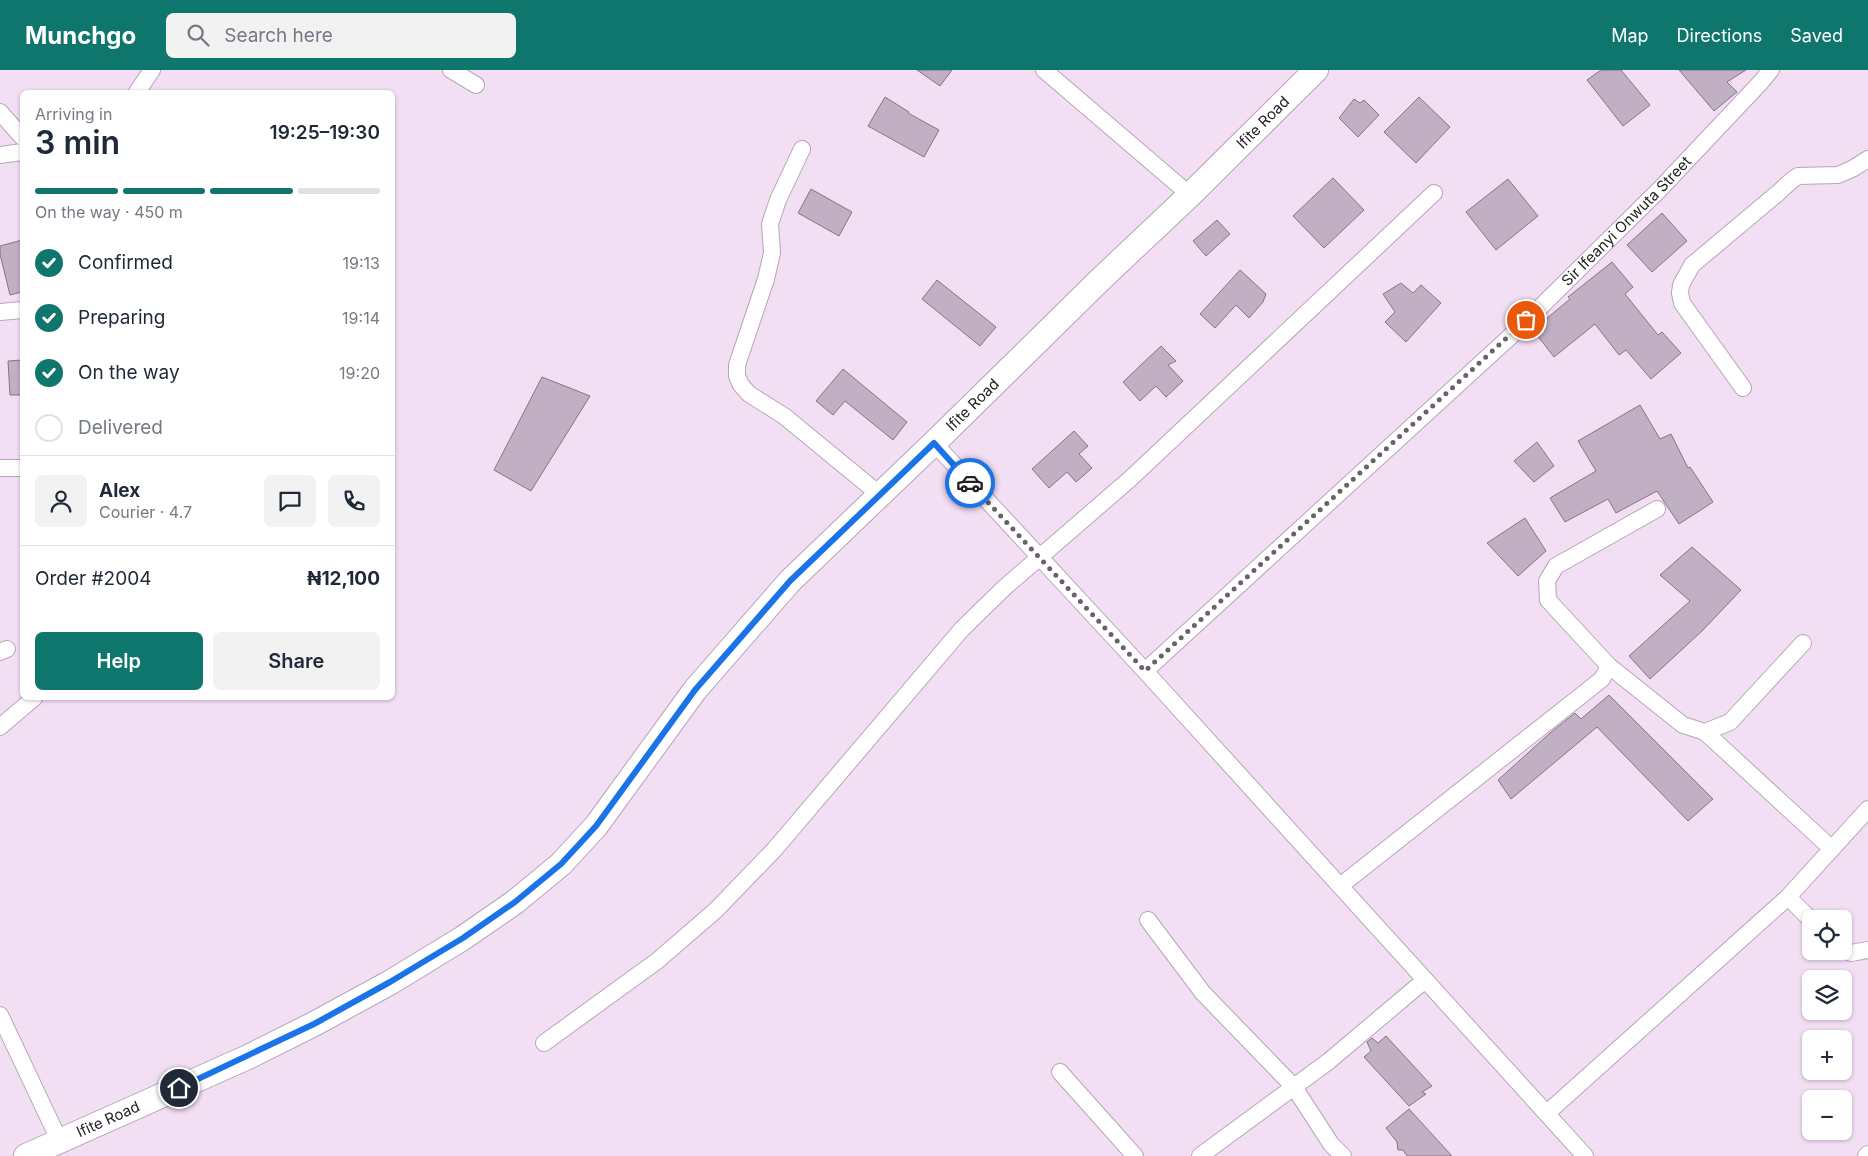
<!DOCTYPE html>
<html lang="en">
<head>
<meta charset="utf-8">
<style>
	:root { --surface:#fff; --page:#f2f2f3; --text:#1f2937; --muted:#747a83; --line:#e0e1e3; --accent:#0f766e }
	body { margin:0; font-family:Inter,sans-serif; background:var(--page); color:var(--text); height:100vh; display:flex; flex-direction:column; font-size:19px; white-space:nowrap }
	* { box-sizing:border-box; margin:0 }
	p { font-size:16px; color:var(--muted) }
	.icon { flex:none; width:28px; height:28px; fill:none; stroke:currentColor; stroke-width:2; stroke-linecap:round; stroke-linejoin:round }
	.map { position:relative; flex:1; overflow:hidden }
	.details { position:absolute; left:20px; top:20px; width:375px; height:610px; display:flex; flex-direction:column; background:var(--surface); border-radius:8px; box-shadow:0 1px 4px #0004 }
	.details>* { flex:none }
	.tools { position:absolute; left:1802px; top:840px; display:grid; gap:10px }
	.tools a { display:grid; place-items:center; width:50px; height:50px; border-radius:8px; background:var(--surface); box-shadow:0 1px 4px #0004; font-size:25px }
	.pin { position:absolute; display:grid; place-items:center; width:42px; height:42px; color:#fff; margin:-21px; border:2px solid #fff; border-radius:50%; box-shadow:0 1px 5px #0007 }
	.courier { position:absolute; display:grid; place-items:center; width:50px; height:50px; margin:-25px; border:4px solid #1a73e8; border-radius:50%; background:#fff; color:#222; box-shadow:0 1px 6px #0007 }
	.overview em { font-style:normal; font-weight:600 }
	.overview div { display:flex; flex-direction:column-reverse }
	.overview { display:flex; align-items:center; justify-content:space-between; height:85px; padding:0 15px }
	h1 { font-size:32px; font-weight:600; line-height:38px }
	.bar { display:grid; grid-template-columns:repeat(4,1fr); gap:8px 5px; align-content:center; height:60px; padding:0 15px }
	.bar i { height:6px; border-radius:4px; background:var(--line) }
	.bar .selected { background:var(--accent) }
	.bar p { grid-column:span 4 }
	.line { display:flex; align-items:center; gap:12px; padding:0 15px; border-top:1px solid var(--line) }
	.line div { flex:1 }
	.round { display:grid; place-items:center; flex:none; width:52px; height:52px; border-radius:8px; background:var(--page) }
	ol { padding:0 15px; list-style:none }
	li { display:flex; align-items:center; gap:15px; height:55px }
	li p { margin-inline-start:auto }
	li .icon { padding:5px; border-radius:50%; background:var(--accent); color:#fff; stroke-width:4 }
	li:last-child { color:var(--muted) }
	li i { width:28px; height:28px; border:2px solid var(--line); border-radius:50% }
	.action { display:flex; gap:10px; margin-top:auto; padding:10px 15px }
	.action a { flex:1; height:58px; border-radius:8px; background:var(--accent); color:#fff; font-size:20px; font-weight:600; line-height:58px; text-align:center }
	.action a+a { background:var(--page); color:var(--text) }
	header { display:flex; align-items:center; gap:30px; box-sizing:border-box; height:70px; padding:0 25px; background:var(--accent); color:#fff }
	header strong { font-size:24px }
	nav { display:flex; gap:28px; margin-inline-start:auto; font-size:18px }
	.search { width:350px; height:45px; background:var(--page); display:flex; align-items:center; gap:12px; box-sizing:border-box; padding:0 18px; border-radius:8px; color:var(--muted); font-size:19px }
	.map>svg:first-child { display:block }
	.building { fill:#c1afc3; stroke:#867587 }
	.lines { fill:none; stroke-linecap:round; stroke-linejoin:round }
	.street-casing { stroke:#b7a5b9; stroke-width:18 }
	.secondary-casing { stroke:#b7a5b9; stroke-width:26 }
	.street { stroke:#fff; stroke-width:16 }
	.secondary { stroke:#fff; stroke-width:24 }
	.done { stroke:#6b616d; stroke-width:5; stroke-dasharray:0 9 }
	.route { stroke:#1a73e8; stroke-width:6 }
	.labels { text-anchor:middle; stroke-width:4.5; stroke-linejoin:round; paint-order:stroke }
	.street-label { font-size:15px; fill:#231d24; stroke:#fff }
</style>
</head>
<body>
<header>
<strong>Munchgo</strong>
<div class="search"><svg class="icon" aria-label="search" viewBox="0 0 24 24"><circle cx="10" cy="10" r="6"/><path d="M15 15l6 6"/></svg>Search here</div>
<nav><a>Map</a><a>Directions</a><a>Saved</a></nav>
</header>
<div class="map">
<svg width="1868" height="1086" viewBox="0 0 1868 1086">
	<rect width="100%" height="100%" fill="#f2dff4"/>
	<!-- building -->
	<g class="building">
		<polygon points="917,0 952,0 940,16"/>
		<polygon points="1601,0 1621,0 1650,35 1623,56 1587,10"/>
		<polygon points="1679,0 1746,0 1727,12 1737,22 1714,41"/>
		<polygon points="885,27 909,42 908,43 939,60 924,87 868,56"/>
		<polygon points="1419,27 1450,57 1416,93 1384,62"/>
		<polygon points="1354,29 1360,33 1364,30 1379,45 1358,67 1339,48"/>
		<polygon points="1333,108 1364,140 1324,178 1293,146"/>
		<polygon points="1508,109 1538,146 1496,180 1466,142"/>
		<polygon points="811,119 852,142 839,166 798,143"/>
		<polygon points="1662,143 1687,171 1652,202 1627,175"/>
		<polygon points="1217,150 1230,164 1206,186 1193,171"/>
		<polygon points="22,170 22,222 10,225 0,184 0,176"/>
		<polygon points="1612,192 1633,217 1625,224 1658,265 1662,262 1681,283 1651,309 1626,280 1619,285 1595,254 1554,287 1533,260 1570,229 1568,227"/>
		<polygon points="1240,200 1266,224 1263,232 1249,248 1236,235 1215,258 1200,244"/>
		<polygon points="937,210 996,257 980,276 922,229"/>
		<polygon points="1401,213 1413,223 1421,215 1441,233 1406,272 1385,252 1395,242 1383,224"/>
		<polygon points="1161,276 1176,291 1168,295 1183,311 1166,327 1156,316 1140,331 1123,312"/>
		<polygon points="22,290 22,325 10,325 8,291"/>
		<polygon points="843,299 907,352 893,370 845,331 833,345 816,331"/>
		<polygon points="542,307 590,326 531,421 494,400"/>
		<polygon points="1640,335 1660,369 1671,364 1688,398 1690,397 1713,432 1679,454 1657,421 1616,443 1608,429 1565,452 1550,428 1596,401 1578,371"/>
		<polygon points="1074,361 1088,376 1079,384 1092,398 1076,412 1067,402 1049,418 1032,399"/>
		<polygon points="1537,372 1554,396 1534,412 1514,391"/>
		<polygon points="1525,448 1546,481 1518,506 1487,473"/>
		<polygon points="1692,477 1741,520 1702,561 1650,609 1629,586 1690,531 1660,505"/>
		<polygon points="1609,625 1713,729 1688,751 1597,657 1511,729 1498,710 1550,663 1575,643 1581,649"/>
		<polygon points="1386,966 1432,1016 1422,1022 1426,1024 1409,1036 1364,987 1371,981 1367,972 1372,968 1378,973"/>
		<polygon points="1409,1039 1452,1086 1407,1086 1403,1080 1398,1080 1397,1072 1386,1058"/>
	</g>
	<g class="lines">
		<defs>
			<g id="street">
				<polyline points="451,0 476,15"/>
				<polyline points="1044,0 1190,125"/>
				<polyline points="137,22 152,0"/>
				<polyline points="0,42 22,67"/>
				<polyline points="802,79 778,130 770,154 772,183 766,209 737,295 737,306 741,315 749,324 784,346 879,424"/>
				<polyline points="0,85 22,82"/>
				<polyline points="0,242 22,240"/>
				<polyline points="1743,318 1682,233 1680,223 1681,215 1692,195 1778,123 1792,110 1798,106 1838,105 1852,99 1868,89"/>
				<polyline points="934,373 1145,601 1585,1086"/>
				<polyline points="0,398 22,398"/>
				<polyline points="0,582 7,579"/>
				<polyline points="1609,596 1683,655 1705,662 1730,652 1803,573"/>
				<path id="s1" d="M1145 601 1513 264 1660 119 1761 12 1771 0"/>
				<polyline points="0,657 34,628"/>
				<polyline points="1705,662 1832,779"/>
				<polyline points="1340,816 1602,609 1609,596 1548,530 1547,511 1556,496 1657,439"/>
				<polyline points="1788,827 1811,850"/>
				<polyline points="1148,850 1203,923 1294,1017 1331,1074 1343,1086"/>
				<polyline points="1844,880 1851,883 1868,880"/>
				<polyline points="0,945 60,1072"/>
				<polyline points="544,973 657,891 716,840 774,780 962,559 1004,518 1130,409 1434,123"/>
				<polyline points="1060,1002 1135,1086"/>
				<polyline points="1547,1043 1788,827 1868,739"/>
				<polyline points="1200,1086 1329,991 1425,910"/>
				<polyline points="1866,1086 1868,1084"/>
			</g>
			<g id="secondary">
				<path id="s2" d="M26 1086 248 987 314 954 391 912 463 868 515 832 561 794 596 756 695 620 790 511 934 373 1102 208 1190 125 1316 0"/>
			</g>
		</defs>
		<!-- street casing -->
		<use href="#street" class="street-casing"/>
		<!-- secondary casing -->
		<use href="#secondary" class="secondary-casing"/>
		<!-- street -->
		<use href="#street" class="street"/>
		<!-- secondary -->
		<use href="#secondary" class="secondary"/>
	</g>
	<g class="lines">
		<!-- done -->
		<polyline class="done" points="970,413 1145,601 1526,250"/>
		<!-- route -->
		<polyline class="route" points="179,1018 314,954 390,912 463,868 515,832 561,794 596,756 695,620 790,511 934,373 970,413"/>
	</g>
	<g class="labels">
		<!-- street labels -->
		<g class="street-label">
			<text dy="5" stroke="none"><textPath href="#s2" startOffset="1635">Ifite Road</textPath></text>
			<text dy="5" stroke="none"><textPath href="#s1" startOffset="659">Sir Ifeanyi Onwuta Street</textPath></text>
			<text dy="5" stroke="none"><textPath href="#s2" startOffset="1230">Ifite Road</textPath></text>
			<text dy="5" stroke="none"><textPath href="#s2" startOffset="90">Ifite Road</textPath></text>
		</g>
	</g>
</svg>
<div class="tools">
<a><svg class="icon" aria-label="locate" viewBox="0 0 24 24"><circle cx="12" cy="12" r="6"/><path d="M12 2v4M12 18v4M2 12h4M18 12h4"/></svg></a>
<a><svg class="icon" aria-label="layers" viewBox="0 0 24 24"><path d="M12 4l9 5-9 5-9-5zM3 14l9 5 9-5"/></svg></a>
<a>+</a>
<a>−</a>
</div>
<div class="pin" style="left:1526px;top:250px;background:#ea580c"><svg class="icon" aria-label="bag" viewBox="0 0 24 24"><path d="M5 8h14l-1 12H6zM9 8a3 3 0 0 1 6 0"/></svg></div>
<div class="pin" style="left:179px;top:1018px;background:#1f2937"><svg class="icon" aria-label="home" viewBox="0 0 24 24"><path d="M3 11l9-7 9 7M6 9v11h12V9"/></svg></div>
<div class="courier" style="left:970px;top:413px"><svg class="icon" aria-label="car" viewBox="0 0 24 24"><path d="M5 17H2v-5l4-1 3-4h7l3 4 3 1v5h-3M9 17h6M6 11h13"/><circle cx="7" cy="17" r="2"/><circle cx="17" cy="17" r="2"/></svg></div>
<section class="details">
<div class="overview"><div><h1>3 min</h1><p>Arriving in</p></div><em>19:25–19:30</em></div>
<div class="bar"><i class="selected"></i><i class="selected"></i><i class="selected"></i><i></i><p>On the way · 450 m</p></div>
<ol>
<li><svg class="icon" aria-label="check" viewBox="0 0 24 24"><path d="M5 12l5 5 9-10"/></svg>Confirmed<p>19:13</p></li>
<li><svg class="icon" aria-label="check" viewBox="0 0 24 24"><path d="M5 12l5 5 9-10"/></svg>Preparing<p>19:14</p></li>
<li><svg class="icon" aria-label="check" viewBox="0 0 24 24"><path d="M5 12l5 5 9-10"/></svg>On the way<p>19:20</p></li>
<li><i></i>Delivered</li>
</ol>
<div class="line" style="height:90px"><a class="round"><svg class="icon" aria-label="person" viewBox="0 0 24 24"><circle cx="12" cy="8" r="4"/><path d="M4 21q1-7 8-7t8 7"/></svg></a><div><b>Alex</b><p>Courier · 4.7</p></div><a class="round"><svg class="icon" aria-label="chat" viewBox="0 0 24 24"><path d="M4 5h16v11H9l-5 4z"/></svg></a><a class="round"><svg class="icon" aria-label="phone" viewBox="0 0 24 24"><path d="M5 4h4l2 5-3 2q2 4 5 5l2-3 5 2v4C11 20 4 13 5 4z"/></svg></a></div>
<div class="line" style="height:65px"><div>Order #2004</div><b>₦12,100</b></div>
<div class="action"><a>Help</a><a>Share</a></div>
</section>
</div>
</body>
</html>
